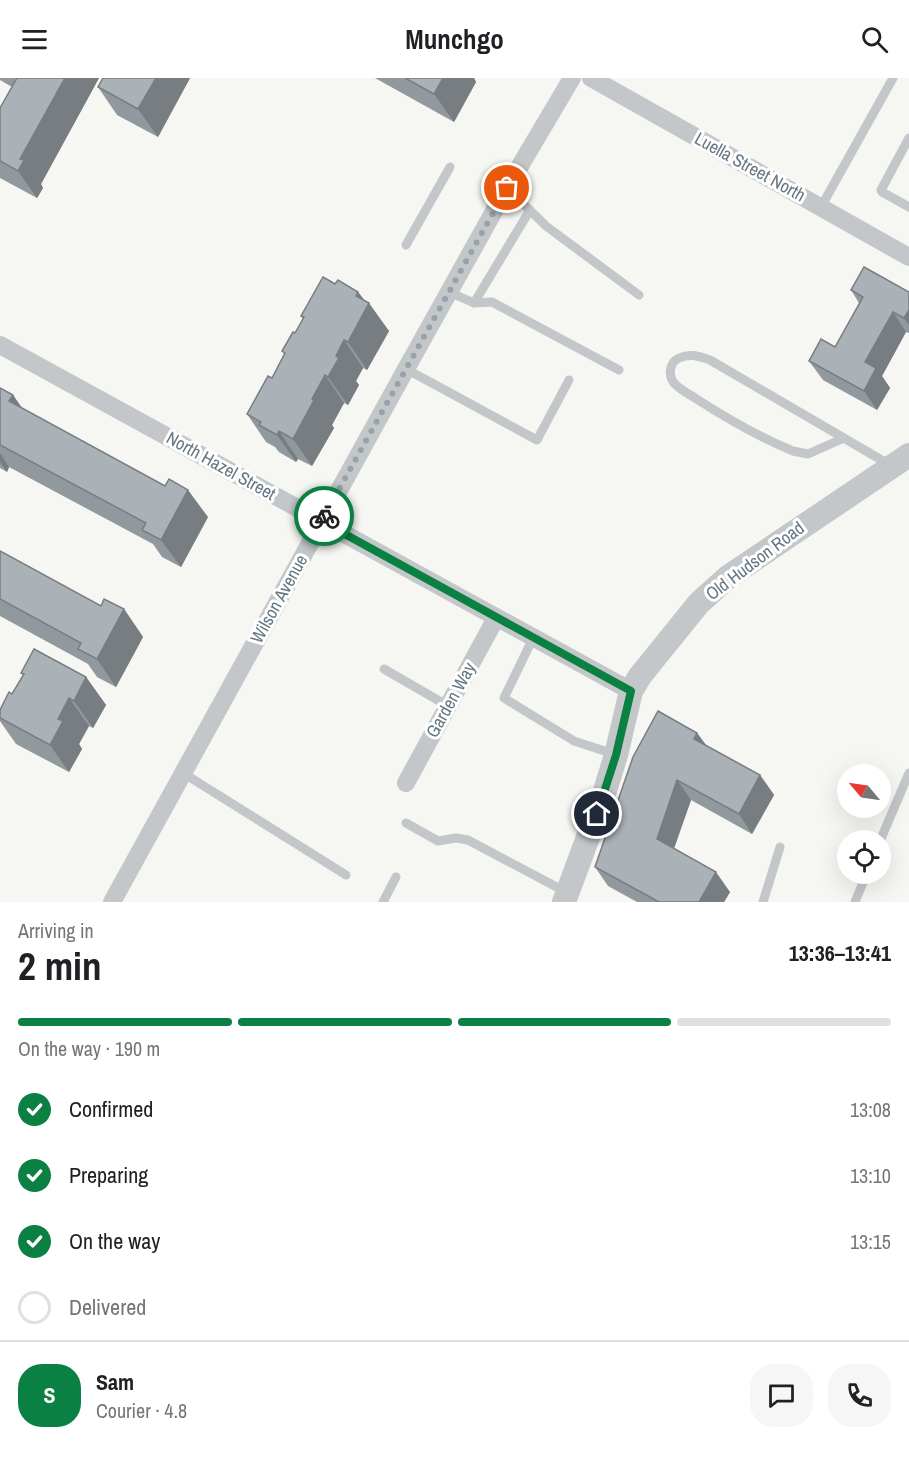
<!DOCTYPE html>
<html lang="en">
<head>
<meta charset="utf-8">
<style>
	:root { --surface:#fff; --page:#f6f6f6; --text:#202124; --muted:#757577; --line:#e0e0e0; --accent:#0b8043 }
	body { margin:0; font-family:"Archivo Narrow",sans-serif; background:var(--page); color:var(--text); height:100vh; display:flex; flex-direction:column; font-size:22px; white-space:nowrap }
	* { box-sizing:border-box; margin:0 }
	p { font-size:20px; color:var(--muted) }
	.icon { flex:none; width:33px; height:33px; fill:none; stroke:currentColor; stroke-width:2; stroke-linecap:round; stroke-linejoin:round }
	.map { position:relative; height:824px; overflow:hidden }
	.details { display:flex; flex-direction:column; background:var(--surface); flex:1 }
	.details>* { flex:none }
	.needle { width:39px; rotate:299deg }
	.tools { position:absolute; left:837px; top:686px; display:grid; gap:12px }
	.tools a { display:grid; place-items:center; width:54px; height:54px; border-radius:50%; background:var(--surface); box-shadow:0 6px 24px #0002; font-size:30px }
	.pin { position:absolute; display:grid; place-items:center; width:51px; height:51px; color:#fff; margin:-26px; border:3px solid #fff; border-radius:50%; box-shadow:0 2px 6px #0007 }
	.courier { position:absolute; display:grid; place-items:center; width:60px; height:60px; margin:-30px; border:4px solid #0b8043; border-radius:50%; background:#fff; color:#222; box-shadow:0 2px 8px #0007 }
	.head em { font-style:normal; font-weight:700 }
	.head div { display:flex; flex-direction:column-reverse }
	.head { display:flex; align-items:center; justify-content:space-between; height:102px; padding:0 18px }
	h1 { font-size:39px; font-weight:700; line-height:45px }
	.bar { display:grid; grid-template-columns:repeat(4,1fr); gap:9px 6px; align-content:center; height:72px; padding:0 18px }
	.bar i { height:8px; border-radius:4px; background:var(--line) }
	.bar .selected { background:var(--accent) }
	.bar p { grid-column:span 4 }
	.line { display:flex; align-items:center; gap:15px; padding:0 18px; border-top:2px solid var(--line) }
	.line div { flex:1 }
	.round { display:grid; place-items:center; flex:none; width:63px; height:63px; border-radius:24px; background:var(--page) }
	ol { padding:0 18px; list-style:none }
	li { display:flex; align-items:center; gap:18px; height:66px }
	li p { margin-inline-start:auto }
	li .icon { padding:6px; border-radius:50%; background:var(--accent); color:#fff; stroke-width:4 }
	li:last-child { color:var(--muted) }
	li i { width:33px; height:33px; border:3px solid var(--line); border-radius:50% }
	header { display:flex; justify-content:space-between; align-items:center; height:78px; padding:0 18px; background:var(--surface); font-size:27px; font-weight:700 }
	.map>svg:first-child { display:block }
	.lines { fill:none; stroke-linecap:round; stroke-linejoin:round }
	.service { stroke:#c3c7ca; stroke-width:9 }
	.minor { stroke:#c3c7ca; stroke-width:18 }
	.tertiary { stroke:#c3c7ca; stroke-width:24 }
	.wall { fill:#92999e }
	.shaded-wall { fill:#777d81 }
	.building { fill:#aab2b8; stroke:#777d81; stroke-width:1.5 }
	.done { stroke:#97a3aa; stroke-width:6; stroke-dasharray:0 10.8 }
	.route { stroke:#0b8043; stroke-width:8 }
	.labels { text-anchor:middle; stroke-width:6; stroke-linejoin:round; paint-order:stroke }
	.street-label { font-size:18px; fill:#647784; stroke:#fff }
</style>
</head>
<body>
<header><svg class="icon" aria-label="menu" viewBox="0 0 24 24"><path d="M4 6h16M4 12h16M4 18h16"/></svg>Munchgo<svg class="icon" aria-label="search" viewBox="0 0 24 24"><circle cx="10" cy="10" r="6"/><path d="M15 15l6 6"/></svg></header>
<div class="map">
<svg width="909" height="824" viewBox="0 0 909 824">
	<rect width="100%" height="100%" fill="#f6f6f2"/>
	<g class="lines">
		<!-- service -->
		<g class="service">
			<polyline points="909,60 881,112 882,114 909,129"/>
			<polyline points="507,110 546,148 639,217"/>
			<polyline points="821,129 893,0"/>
			<polyline points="406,167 450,89"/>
			<polyline points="449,214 474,225 492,224 619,292"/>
			<polyline points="474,225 530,132"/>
			<polyline points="406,291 537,362 569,302"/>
			<path d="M844 360 808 376 793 373C759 359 726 340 695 320 689 316 681 312 676 307 668 300 668 285 679 280 690 275 698 278 710 282L890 387"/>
			<polyline points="533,560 504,620 574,663 614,676"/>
			<polyline points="384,591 448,628"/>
			<polyline points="183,695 346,797"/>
			<polyline points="406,745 438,763 456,760 468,762 566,814"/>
			<polyline points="880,763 909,695"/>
			<polyline points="383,824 396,799"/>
			<polyline points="763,824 780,769"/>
			<polyline points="855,824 867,795"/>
		</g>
		<!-- minor -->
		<g class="minor">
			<polyline points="591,0 909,179"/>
			<polyline points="0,267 631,613"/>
			<polyline points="406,705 496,540"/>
			<polyline points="112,824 406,291 507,110 572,0"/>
		</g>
		<!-- tertiary -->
		<polyline class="tertiary" points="564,824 604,716 616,677 631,613 640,598 699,525 728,499 909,377"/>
	</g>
	<!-- wall -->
	<g class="wall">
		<polygon points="0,0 99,0 41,106 43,110 37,120 0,100 0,30 12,9 0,2"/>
		<polygon points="190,0 158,59 117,37 98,9"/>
		<polygon points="375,0 474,0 476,4 454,44"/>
		<polygon points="335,206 358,214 389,253 367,292 363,290 356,303 359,307 348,327 344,325 332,347 334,350 312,388 298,381 296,384 279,374 275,369 266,364 247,336 272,300 284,276 282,273 295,255 303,241 301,238"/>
		<polygon points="851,212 909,214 909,255 906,254 882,298 890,310 877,332 823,302 809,283 835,269 859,225"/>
		<polygon points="0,310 13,317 22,331 208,439 181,489 162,479 153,466 9,389 7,394 0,390"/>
		<polygon points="0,473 101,528 124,531 143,559 116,609 97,599 88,586 0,538"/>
		<polygon points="21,595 86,599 106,627 93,650 89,648 79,666 82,671 69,694 16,666 0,643 0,632 12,616 23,597"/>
		<polygon points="697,655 706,667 760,697 774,717 752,756 691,722 674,771 730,814 724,824 637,824 608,808 595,789"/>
	</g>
	<!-- shaded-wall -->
	<g class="shaded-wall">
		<polygon points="65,0 99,0 41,106 43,110 37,120 18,93 20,81"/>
		<polygon points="156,0 190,0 158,59 138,31"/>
		<polygon points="443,0 474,0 476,4 454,44 434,16"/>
		<polygon points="358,214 368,227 369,225 389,253 367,292 348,264 356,218"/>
		<polygon points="909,232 909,247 904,240"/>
		<polygon points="893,234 906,254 882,298 890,310 877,332 864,313 865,284"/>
		<polygon points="344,262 363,290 356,303 359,307 348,327 328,299 336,278"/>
		<polygon points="325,297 344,325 332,347 334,350 312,388 293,361 312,321"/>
		<polygon points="13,317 32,344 9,323"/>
		<polygon points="279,353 298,381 296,384 277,357"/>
		<polygon points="0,375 9,389 7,394 0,384"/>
		<polygon points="188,412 208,439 181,489 161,462"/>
		<polygon points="124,531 143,559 116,609 97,581"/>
		<polygon points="86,599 106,627 93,650 74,623"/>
		<polygon points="69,620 89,648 79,666 82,671 69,694 50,667 58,641"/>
		<polygon points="697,655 711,674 694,661"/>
		<polygon points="760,697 774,717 752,756 739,736"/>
		<polygon points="677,702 691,722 670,781 657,761"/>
		<polygon points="716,794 730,814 724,824 699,824"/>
	</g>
	<!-- building -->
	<g class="building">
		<polygon points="17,0 65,0 20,81 24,82 18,93 0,83 0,30"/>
		<polygon points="103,0 156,0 138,31 98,9"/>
		<polygon points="405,0 443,0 434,16"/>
		<polygon points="864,189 909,214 909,232 904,240 893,234 865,284 876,290 864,313 809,283 821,261 835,269 863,219 851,212"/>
		<polygon points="323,199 335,206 338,202 358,214 356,218 369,225 348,264 344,262 336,278 339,280 328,299 325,297 312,321 314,322 293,361 279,353 277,357 259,347 261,344 247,336 268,298 272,300 285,275 282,273 293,254 295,255 304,239 301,238"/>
		<polygon points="0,310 13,317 9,323 165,408 169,401 188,412 161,462 142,452 146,445 0,367"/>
		<polygon points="0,473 101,528 104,521 124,531 97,581 78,571 81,565 0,521"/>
		<polygon points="34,571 86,599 74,623 69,620 58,641 63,643 50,667 0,640 0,632 9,614 12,616 24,596 21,595"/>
		<polygon points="658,633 697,655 694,661 760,697 739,736 677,702 657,761 716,794 699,824 659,824 595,789 633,679"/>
	</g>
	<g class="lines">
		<!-- done -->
		<polyline class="done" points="324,438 507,110"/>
		<!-- route -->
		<polyline class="route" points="324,438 321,443 631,613 616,677 597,736"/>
	</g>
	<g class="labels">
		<!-- street labels -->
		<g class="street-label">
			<text transform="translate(750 89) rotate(29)" y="6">Luella Street North</text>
			<text transform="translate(221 388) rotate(29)" y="6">North Hazel Street</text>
			<text transform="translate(755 483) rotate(-37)" y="6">Old Hudson Road</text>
			<text transform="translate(279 521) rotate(-61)" y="6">Wilson Avenue</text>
			<text transform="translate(451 622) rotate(-61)" y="6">Garden Way</text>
		</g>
	</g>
</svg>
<div class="tools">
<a><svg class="needle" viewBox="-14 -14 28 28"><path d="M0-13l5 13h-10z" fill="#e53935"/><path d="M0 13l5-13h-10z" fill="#757577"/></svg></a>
<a><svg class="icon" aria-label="locate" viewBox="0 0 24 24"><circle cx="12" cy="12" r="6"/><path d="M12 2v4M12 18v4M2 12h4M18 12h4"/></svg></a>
</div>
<div class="pin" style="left:507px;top:110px;background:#ea580c"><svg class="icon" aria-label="bag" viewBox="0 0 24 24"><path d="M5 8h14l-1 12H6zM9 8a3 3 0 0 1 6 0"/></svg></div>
<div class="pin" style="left:597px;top:736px;background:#1f2937"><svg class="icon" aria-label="home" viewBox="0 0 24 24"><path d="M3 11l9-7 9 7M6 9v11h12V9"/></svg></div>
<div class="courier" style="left:324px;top:438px"><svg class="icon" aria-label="bike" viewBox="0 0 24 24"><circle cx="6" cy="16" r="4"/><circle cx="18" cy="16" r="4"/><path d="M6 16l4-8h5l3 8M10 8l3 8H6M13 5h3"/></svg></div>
</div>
<section class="details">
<div class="head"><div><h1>2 min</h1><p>Arriving in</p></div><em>13:36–13:41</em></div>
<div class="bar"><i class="selected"></i><i class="selected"></i><i class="selected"></i><i></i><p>On the way · 190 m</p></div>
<ol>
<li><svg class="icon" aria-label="check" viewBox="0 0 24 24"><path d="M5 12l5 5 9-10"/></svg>Confirmed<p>13:08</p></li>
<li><svg class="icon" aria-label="check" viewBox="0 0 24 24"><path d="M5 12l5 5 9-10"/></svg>Preparing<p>13:10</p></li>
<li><svg class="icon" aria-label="check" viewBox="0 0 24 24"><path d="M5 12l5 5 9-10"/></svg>On the way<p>13:15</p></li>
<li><i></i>Delivered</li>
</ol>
<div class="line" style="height:108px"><b class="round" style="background:var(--accent);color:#fff">S</b><div><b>Sam</b><p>Courier · 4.8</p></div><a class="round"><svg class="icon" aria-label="chat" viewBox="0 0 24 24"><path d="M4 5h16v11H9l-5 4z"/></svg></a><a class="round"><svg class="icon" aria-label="phone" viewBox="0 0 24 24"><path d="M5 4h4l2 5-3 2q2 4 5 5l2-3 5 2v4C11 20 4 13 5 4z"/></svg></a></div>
</section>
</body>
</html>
